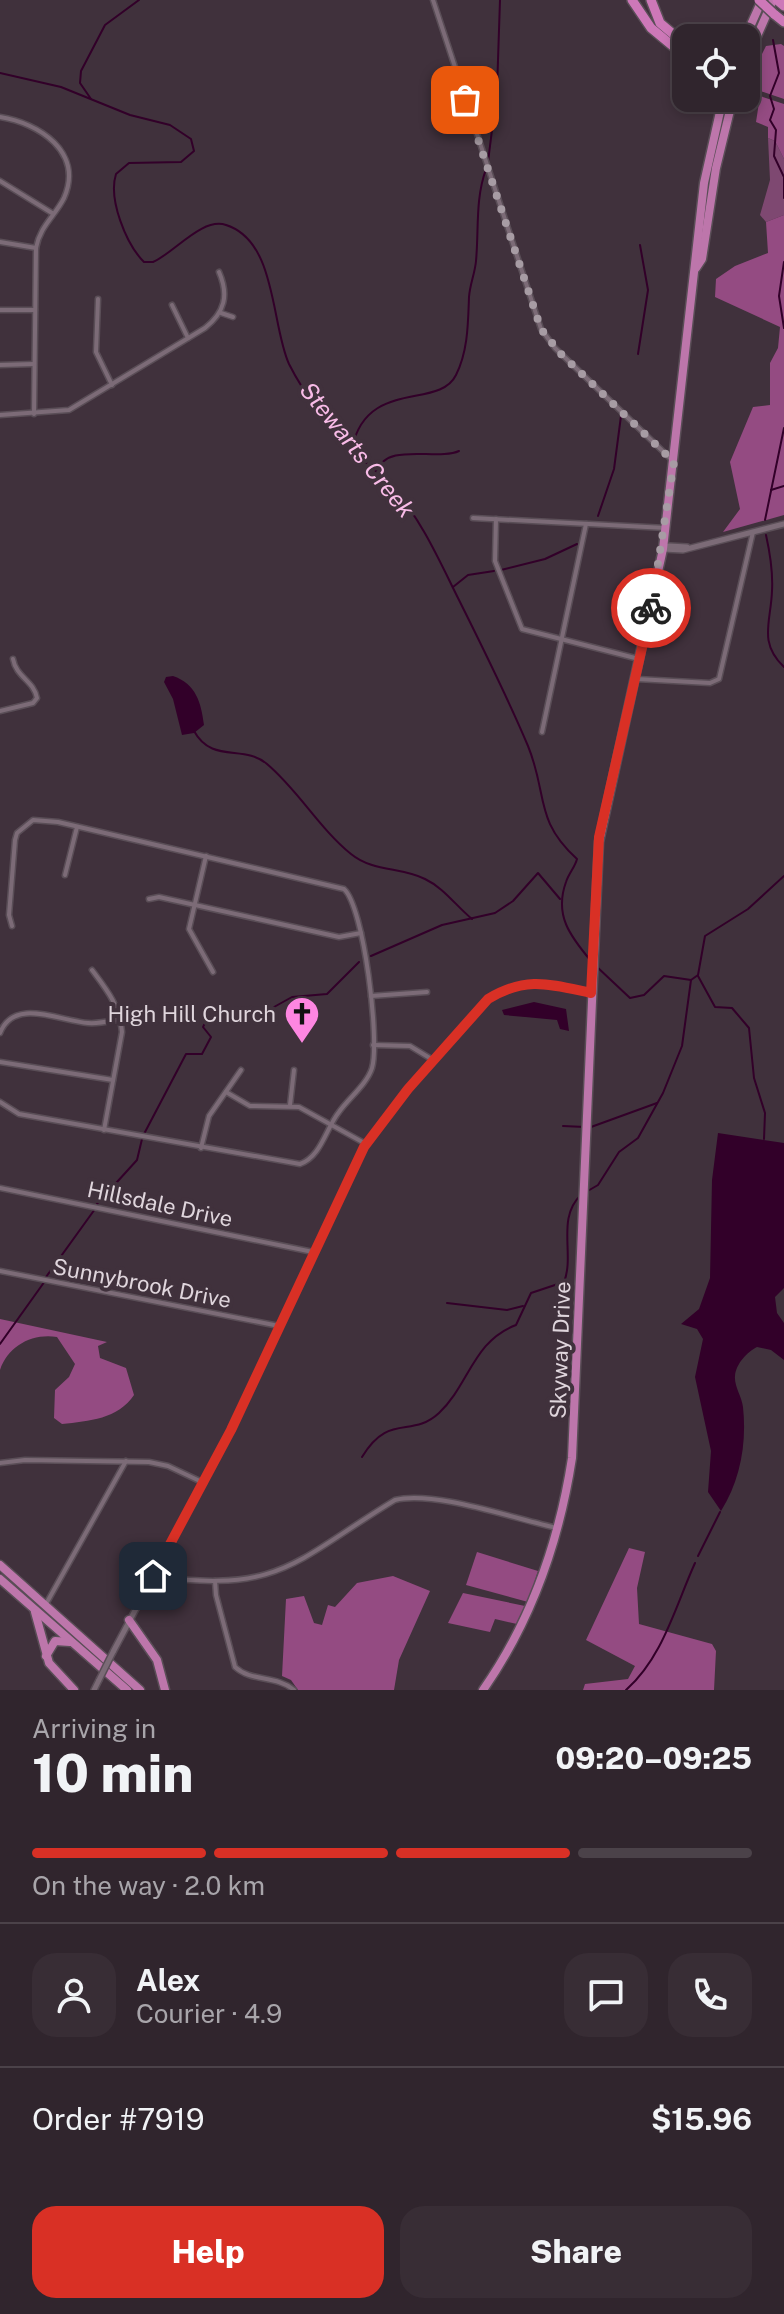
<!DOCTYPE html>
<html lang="en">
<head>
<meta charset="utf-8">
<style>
	:root { --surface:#30252d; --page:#382d35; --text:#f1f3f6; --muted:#a8a5aa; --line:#4b4249; --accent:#d93025 }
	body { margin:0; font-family:"Public Sans",sans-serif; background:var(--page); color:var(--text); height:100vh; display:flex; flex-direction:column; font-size:30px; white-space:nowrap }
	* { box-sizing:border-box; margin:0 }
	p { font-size:26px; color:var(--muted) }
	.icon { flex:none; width:44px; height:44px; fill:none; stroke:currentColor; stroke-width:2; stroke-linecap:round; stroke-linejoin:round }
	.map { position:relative; height:1690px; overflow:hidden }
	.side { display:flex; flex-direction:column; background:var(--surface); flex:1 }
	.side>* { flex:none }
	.controls { position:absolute; left:672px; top:24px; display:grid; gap:16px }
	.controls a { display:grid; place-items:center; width:88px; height:88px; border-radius:16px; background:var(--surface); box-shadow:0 4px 12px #0003,0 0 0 2px var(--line); font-size:40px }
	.pin { position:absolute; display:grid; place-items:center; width:68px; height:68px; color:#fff; margin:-34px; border-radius:16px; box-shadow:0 4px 12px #0006 }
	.courier { position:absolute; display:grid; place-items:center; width:80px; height:80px; margin:-40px; border:6px solid #d93025; border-radius:50%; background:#fff; color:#222; box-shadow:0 2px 10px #0007 }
	.head em { font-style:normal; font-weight:800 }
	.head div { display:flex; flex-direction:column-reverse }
	.head { display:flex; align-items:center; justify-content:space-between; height:136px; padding:0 32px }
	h1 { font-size:52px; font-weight:800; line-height:60px }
	.bar { display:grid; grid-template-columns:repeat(4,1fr); gap:12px 8px; align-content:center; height:96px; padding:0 32px }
	.bar i { height:10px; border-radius:6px; background:var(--line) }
	.bar .on { background:var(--accent) }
	.bar p { grid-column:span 4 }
	.line { display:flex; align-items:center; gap:20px; padding:0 32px; border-top:2px solid var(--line) }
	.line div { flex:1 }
	.round { display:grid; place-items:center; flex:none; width:84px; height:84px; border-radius:24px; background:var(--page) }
	.button { display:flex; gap:16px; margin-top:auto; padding:16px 32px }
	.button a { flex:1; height:92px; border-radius:24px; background:var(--accent); color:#fff; font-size:32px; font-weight:800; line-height:92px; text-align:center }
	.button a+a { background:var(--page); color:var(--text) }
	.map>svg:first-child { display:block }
	.green { fill:#7e4871 }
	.forest { fill:#944b82 }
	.water { fill:#320029 }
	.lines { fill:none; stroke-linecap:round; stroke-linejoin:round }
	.stream { stroke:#320029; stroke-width:2 }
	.minor-casing { stroke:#5a4e57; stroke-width:7 }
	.tertiary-casing { stroke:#5a4e57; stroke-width:8 }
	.trunk-casing { stroke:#5a4e57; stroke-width:11 }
	.motorway-casing { stroke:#5a4e57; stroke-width:12 }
	.minor { stroke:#7c6b77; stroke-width:4 }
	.tertiary { stroke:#7c6b77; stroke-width:5 }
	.trunk { stroke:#bd76ab; stroke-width:8 }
	.motorway { stroke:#cd78b8; stroke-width:9 }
	.tertiary-bridge-casing { stroke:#5a4e57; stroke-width:8; stroke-linecap:butt }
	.motorway-bridge-casing { stroke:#5a4e57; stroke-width:12; stroke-linecap:butt }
	.tertiary-bridge { stroke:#7c6b77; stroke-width:5 }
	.motorway-bridge { stroke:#cd78b8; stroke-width:9 }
	.done { stroke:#a79ca4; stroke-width:8; stroke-dasharray:0 14.4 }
	.route { stroke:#d93025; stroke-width:10 }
	.labels { text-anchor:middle; stroke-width:8; stroke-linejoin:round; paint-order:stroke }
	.poi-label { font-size:22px; fill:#dfd5dc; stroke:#40313c; text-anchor:end }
	.street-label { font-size:22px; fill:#dfd5dc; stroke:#40313c }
	.water-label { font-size:24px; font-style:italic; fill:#f8bbe7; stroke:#40313c }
</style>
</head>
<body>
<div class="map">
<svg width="784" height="1690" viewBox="0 0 784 1690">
	<rect width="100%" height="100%" fill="#40313c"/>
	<!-- green -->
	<polygon class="green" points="768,138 775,141 784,159 784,215 766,222 760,215 770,180"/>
	<!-- forest -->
	<g class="forest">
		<polygon points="781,44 784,46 784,99 746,86 766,46"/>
		<polygon points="760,96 784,104 784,159 775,141 768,138 768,127 756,122"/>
		<polygon points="784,215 784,515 723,532 740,509 730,462 753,407 770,405 770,363 778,348 780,327 715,297 716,279 735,266 768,253 766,222"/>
		<path d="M0 1319 107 1342 98 1346 100 1358 126 1368 134 1395C118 1419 89 1421 62 1424L54 1418 55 1390 69 1377 75 1364 57 1337C32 1333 8 1346 0 1370Z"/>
		<polygon points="629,1548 645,1552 637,1588 639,1624 712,1644 716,1651 714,1690 583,1690 585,1684 628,1679 635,1666 586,1640"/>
		<polygon points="477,1552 538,1571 528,1602 466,1585"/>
		<polygon points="393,1576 430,1591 399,1660 394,1690 298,1690 291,1680 282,1676 286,1599 304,1596 314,1623 322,1625 328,1605 335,1607 357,1583"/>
		<polygon points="463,1593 525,1606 517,1624 495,1619 490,1632 448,1623"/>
	</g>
	<!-- water -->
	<g class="water">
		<path d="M173 676C196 684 201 702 204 725L194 733 182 735 173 699 164 682 166 677Z"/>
		<polygon points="534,1002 566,1009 569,1031 560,1029 557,1020 504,1015 502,1010"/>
		<path d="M718 1133 784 1143V1288L775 1297 777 1313 784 1323V1360L771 1350 757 1347C747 1352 736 1364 735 1376 734 1386 742 1397 743 1407 747 1444 740 1481 721 1511L708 1492 711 1451 695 1377 703 1339 697 1329 681 1324 699 1309 710 1278 712 1180Z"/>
	</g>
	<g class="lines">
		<!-- stream -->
		<g class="stream">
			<polyline points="773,40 779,73 770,96 774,109 770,120 776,130 774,156 784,177"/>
			<path d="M0 73 61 87 130 115 170 125 191 139 194 151 181 162 129 163 116 174C108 199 126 244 144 262H153C174 253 202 217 226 225 277 241 271 325 289 364 304 394 330 428 354 452 367 464 382 475 394 489 421 519 440 562 458 598 482 646 507 696 528 746 548 795 534 820 577 859 575 867 569 873 566 882 554 915 570 936 591 961"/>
			<polyline points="91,99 80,83 81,71 105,25 139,0"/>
			<polyline points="488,162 497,90 500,0"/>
			<polyline points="784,178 784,198"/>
			<polyline points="784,262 779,296 784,328"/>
			<polyline points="638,354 648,290 640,245"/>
			<path d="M352 448C367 378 439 410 456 375 468 351 468 324 469 297 470 284 475 273 476 261 479 229 475 200 486 169"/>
			<path d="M378 471C385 442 438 461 459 451"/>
			<polyline points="771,490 784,486"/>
			<polyline points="598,516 614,469 621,416"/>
			<polyline points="765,520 784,428"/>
			<path d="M766 535C770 553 773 574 772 591 771 622 758 642 784 667"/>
			<polyline points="501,570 545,559 577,544"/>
			<polyline points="453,587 468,575 494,571"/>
			<path d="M194 731C212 764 244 744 267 764 298 790 319 828 351 854 373 872 401 867 425 879 444 888 456 906 472 919"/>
			<polyline points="371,956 442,925 495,913 513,901 538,873 560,899"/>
			<polyline points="596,966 630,998 644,995 664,976 691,980 698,975 705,936 748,909 784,876"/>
			<polyline points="698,976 715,1007 732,1008 749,1028 754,1078 765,1113 764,1139"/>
			<polyline points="563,1126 585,1127"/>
			<polyline points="591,1127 657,1103"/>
			<path d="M144 1134 186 1054H202L211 1037 203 1027C212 1004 245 1022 264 1020L274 1007 292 997 327 994 359 962"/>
			<polyline points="586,1192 598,1185 619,1152 638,1138 663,1093 682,1046 691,980"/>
			<polyline points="97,1204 137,1160 142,1139"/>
			<polyline points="46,1277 95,1209"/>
			<polyline points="447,1303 507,1310 523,1306"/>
			<polyline points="0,1344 45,1281"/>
			<path d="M362 1457C389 1412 411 1439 439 1413 469 1385 473 1341 516 1325L531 1293 564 1282C575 1255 556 1218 581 1195"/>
			<polyline points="698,1556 720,1512"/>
			<path d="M626 1690C663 1657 675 1607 695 1563"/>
		</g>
		<defs>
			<g id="minor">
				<polyline points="433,0 541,329 555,348 672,460"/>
				<path d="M0 117C39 123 84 152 64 198 55 216 40 226 36 248L34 414"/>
				<polyline points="0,181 52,213"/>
				<polyline points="0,242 36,248"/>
				<polyline points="98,299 96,352 112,385"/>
				<polyline points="172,305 188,338"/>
				<polyline points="0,310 35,310"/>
				<polyline points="221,313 233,317"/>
				<polyline points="0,365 34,364"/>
				<path d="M0 415 69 410 205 328C225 312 229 295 219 272"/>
				<polyline points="473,518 666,528"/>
				<polyline points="496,519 495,561 522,629 639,659"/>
				<polyline points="637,679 710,683 719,679 753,532"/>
				<path d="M0 711 33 703 37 698C34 681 16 677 13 659"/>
				<polyline points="542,732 586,524"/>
				<polyline points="206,856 189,929 213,972"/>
				<polyline points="65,875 77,827"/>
				<polyline points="149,899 159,897 339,937 361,933"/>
				<path d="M92 970C107 990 120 1006 122 1032L104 1130"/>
				<polyline points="371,996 427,992"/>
				<path d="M0 1033C14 997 60 1021 88 1023 99 1024 110 1021 121 1019"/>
				<polyline points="373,1045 410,1046 433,1060"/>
				<polyline points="0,1062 113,1080"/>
				<polyline points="226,1092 250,1106 299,1107 366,1144"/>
				<path d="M0 1102 19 1114 300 1164C321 1157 326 1128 339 1112 349 1098 367 1084 372 1068 380 1041 364 907 344 889L58 822 33 820 17 833 15 840 9 915 12 926"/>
				<polyline points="290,1105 294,1070"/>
				<polyline points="201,1148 209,1116 241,1070"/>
				<polyline points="0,1188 313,1252"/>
				<polyline points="0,1271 279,1326"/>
				<polyline points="0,1463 25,1460 149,1462 168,1466 204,1483"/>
				<path d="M153 1576C281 1594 294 1561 395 1500 434 1490 515 1519 557 1528"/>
				<path d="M215 1581 216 1595 235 1667C251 1682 276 1675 294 1690"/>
				<polyline points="46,1604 126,1461"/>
			</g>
			<g id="tertiary">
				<polyline points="663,549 683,550 784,524"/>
				<polyline points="663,549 669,546 687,547"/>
				<path d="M113 1652 231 1430 364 1147 408 1089 488 999C526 976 549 984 591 993"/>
				<polyline points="94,1690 99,1680"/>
			</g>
			<g id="trunk">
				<polyline points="745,38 762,0"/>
				<polyline points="746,61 773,0"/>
				<polyline points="696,268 702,259 716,168 733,98"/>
				<polyline points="0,1565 140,1690"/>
				<polyline points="0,1579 127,1690"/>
				<polyline points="35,1612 49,1663 74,1690"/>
				<polyline points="129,1620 157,1660 165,1690"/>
				<polyline points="46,1656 55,1641 70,1642"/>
				<path d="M483 1690C532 1620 559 1542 572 1458L599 842 663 549 704 183 723 98"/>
			</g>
			<g id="motorway">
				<polyline points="632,0 651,28 686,57"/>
				<polyline points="651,0 660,23 686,45"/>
				<polyline points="777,0 784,6"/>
				<polyline points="774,14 784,22"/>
			</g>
		</defs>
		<!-- minor casing -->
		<use href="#minor" class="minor-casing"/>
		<!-- tertiary casing -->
		<use href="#tertiary" class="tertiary-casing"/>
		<!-- trunk casing -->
		<use href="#trunk" class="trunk-casing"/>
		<!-- motorway casing -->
		<use href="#motorway" class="motorway-casing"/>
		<!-- minor -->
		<use href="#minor" class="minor"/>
		<!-- tertiary -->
		<use href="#tertiary" class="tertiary"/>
		<!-- trunk -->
		<use href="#trunk" class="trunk"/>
		<!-- motorway -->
		<use href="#motorway" class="motorway"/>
		<defs>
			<polyline id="tertiary-bridge" points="99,1680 113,1652"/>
			<polyline id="motorway-bridge" points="759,0 774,14"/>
		</defs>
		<!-- tertiary-bridge casing -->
		<use href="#tertiary-bridge" class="tertiary-bridge-casing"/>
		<!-- motorway-bridge casing -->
		<use href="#motorway-bridge" class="motorway-bridge-casing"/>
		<!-- tertiary-bridge -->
		<use href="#tertiary-bridge" class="tertiary-bridge"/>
		<!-- motorway-bridge -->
		<use href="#motorway-bridge" class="motorway-bridge"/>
	</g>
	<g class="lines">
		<!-- done -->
		<polyline class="done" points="465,100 541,329 560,353 674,462 651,608"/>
		<!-- route -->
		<path class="route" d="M153 1576 231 1430 364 1147 408 1089 488 999C526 976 549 984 591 993L599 837 651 608"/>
	</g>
	<!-- icons -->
	<defs>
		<symbol id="church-pin" viewBox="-11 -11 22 30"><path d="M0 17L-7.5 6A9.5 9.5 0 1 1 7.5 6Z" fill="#fd86e1" stroke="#40313c"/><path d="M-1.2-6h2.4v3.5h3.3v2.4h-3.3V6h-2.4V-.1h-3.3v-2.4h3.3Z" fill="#111"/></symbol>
	</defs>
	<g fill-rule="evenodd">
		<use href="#church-pin" x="282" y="994" width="40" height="54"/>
	</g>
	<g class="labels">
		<!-- poi labels -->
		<g class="poi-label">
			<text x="276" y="1022">High Hill Church</text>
		</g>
		<!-- street labels -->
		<g class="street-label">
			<text transform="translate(160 1204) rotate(12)" y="8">Hillsdale Drive</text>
			<text transform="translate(142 1283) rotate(11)" y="8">Sunnybrook Drive</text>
			<text transform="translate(560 1350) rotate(-88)" y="8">Skyway Drive</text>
		</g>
		<!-- water labels -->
		<g class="water-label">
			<text transform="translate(357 450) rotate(51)" y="8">Stewarts Creek</text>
		</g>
	</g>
</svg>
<div class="controls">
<a><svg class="icon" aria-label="locate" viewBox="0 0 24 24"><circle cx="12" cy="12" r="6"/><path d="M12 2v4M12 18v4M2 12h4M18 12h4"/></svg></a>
</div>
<div class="pin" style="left:465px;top:100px;background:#ea580c"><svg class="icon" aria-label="bag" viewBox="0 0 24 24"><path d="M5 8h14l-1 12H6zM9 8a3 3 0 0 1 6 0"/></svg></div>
<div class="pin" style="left:153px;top:1576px;background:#1f2937"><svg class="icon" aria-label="home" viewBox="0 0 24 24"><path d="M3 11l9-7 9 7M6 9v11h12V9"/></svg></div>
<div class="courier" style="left:651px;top:608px"><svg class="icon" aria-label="bike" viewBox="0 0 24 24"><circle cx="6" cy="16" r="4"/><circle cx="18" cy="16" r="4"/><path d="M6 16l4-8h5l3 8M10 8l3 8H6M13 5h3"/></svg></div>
</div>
<section class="side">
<div class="head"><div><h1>10 min</h1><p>Arriving in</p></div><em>09:20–09:25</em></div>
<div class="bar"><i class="on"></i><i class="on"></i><i class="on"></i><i></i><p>On the way · 2.0 km</p></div>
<div class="line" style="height:144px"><a class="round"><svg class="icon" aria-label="person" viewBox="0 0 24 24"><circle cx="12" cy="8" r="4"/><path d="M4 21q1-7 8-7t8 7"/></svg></a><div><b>Alex</b><p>Courier · 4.9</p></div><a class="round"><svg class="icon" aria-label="chat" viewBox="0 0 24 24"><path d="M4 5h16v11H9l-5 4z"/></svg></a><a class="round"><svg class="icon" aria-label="phone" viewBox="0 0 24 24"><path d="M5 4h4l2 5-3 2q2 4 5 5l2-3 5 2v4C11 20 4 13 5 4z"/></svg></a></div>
<div class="line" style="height:104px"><div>Order #7919</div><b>$15.96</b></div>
<div class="button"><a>Help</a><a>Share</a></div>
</section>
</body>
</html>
